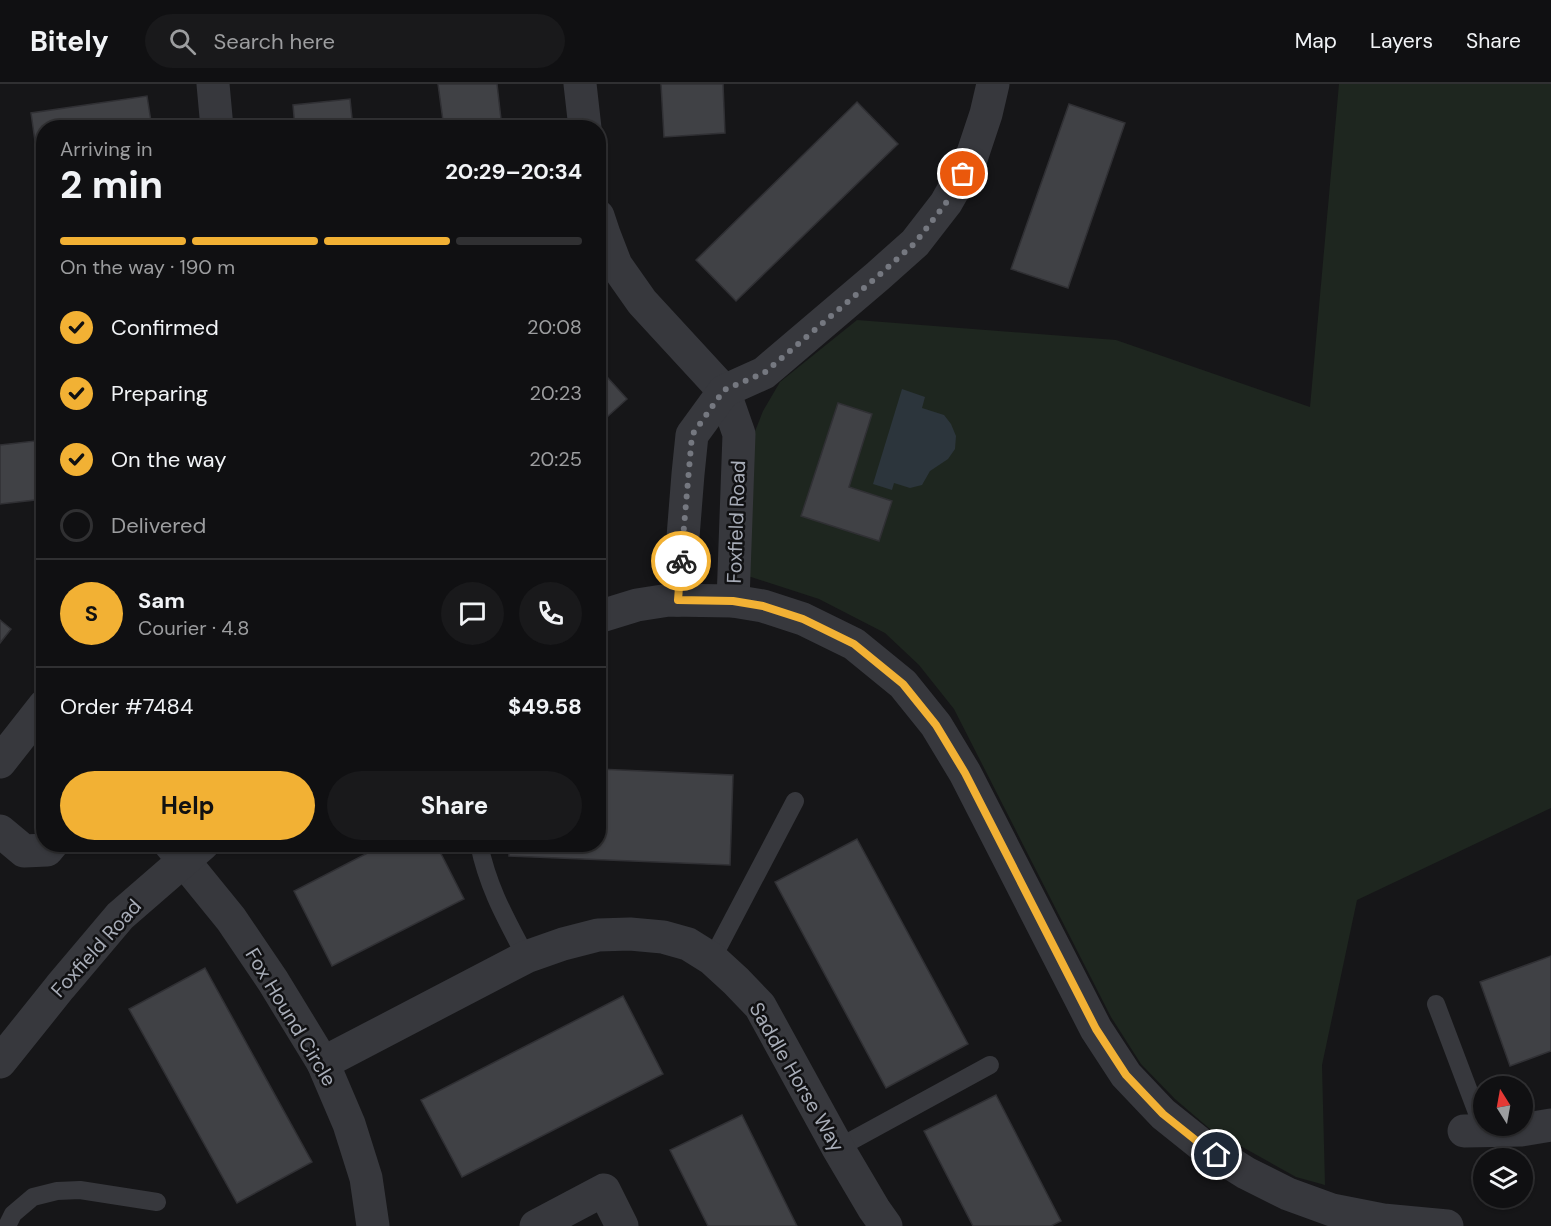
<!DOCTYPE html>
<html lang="en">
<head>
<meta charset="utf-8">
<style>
	:root { --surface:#101012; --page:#19191b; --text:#f1f3f6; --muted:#9c9d9f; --line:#303032; --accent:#f2b134 }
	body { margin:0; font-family:"DM Sans",sans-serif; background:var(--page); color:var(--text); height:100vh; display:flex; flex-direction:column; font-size:22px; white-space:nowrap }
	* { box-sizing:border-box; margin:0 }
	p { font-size:20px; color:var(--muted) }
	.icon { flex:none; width:33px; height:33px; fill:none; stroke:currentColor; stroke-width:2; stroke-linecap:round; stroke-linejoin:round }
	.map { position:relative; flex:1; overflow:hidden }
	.panel { position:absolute; left:36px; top:36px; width:570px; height:732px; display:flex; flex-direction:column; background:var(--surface); border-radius:24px; box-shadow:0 2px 4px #0004,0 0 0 2px var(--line) }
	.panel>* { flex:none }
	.needle { width:39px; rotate:349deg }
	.controls { position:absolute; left:1473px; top:992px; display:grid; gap:12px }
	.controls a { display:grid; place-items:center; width:60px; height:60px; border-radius:50%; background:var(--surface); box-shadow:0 2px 4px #0004,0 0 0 2px var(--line); font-size:30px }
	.pin { position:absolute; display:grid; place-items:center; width:51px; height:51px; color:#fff; margin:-26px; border:3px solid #fff; border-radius:50%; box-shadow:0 2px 6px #0007 }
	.courier { position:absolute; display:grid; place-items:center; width:60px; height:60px; margin:-30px; border:4px solid #f2b134; border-radius:50%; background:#fff; color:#222; box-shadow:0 2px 8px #0007 }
	.summary em { font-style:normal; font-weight:700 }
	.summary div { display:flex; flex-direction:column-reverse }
	.summary { display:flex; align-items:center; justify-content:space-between; height:102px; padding:0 24px }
	h1 { font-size:39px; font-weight:700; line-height:45px }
	.bar { display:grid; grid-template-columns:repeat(4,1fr); gap:9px 6px; align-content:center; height:72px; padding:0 24px }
	.bar i { height:8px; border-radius:4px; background:var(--line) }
	.bar .selected { background:var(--accent) }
	.bar p { grid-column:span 4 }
	.line { display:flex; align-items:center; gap:15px; padding:0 24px; border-top:2px solid var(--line) }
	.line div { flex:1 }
	.round { display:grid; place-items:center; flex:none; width:63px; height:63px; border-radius:32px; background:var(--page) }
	ol { padding:0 24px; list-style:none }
	li { display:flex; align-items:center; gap:18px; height:66px }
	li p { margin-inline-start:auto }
	li .icon { padding:6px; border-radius:50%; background:var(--accent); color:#111; stroke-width:4 }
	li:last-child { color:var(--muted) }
	li i { width:33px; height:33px; border:3px solid var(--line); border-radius:50% }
	.cta { display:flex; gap:12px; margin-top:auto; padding:12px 24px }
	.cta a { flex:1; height:69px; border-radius:36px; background:var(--accent); color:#111; font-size:24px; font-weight:700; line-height:69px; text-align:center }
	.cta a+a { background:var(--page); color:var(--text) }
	header { display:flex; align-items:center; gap:36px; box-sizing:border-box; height:84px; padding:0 30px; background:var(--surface); border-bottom:2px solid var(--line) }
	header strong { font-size:28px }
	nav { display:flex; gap:33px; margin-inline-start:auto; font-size:21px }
	.search { width:420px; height:54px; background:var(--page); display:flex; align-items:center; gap:15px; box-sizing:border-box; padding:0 21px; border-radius:33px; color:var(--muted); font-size:22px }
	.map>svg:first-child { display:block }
	.green { fill:#1e261f }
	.water { fill:#2c353c }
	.building { fill:#404145; stroke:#303034; stroke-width:1.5 }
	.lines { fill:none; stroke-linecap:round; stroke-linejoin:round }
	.service { stroke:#37383d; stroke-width:18 }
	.minor { stroke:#37383d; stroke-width:33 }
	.done { stroke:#757880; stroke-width:6; stroke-dasharray:0 10.8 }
	.route { stroke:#f2b134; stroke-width:8 }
	.labels { text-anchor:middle; stroke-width:5; stroke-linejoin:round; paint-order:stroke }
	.street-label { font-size:20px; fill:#a8adb8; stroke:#111113 }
</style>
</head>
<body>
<header>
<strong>Bitely</strong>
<div class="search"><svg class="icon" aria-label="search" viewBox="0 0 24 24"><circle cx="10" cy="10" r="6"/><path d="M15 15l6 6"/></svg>Search here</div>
<nav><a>Map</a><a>Layers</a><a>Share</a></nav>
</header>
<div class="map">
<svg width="1551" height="1142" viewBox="0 0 1551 1142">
	<rect width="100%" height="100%" fill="#161618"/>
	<!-- green -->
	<polygon class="green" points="1339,0 1551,0 1551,724 1357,816 1322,981 1325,1101 1296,1093 1210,1045 1175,1015 1141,980 1111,933 954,625 919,581 885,549 819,515 745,491 752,355 763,327 780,298 857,236 1116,256 1310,323"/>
	<!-- water -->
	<polygon class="water" points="902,305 925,313 922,324 944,331 951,340 956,352 955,365 948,375 930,387 922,401 910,404 894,399 892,406 873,400"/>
	<!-- building -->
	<g class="building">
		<polygon points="438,0 497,0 502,44 444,44"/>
		<polygon points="661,0 723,0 725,49 664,53"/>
		<polygon points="147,12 152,44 44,44 44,85 39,85 31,29"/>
		<polygon points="350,15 353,44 295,44 293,21"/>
		<polygon points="857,18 898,60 736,217 696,176"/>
		<polygon points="1069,20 1125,39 1068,204 1011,185"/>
		<polygon points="598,283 627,315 598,341"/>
		<polygon points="838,319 872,330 849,403 892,417 879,457 801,432"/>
		<polygon points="44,356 44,415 0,420 0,361"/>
		<polygon points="0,536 11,545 0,559"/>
		<polygon points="598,685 733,691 730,781 509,772 509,760 598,760"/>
		<polygon points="857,755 968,960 886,1004 775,798"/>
		<polygon points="385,760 436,760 464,815 332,882 294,807"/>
		<polygon points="1551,872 1551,967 1510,982 1480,898"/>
		<polygon points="205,884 312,1078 237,1119 129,925"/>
		<polygon points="623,912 663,990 462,1093 421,1016"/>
		<polygon points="996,1011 1061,1137 1051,1142 973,1142 924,1047"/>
		<polygon points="742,1031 797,1142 708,1142 670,1066"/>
	</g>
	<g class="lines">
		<!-- service -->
		<g class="service">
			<path d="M479 760C488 804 506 835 526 873"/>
			<polyline points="712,875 795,717"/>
			<polyline points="1436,920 1484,1047"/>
			<polyline points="838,1064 990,981"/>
			<polyline points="7,1142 13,1130 33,1113 57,1107 80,1106 157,1118"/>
		</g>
		<!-- minor -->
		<g class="minor">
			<polyline points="213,0 217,44"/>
			<polyline points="580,0 585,44"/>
			<polyline points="598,132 604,150 616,181 642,218 724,307 739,350 733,517"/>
			<polyline points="678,516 688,390 692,351 724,307 764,289 878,192 915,159 946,119 971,75 986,30 993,0"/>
			<polyline points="598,533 637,521 669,516 733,517 763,522 803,535 854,560 903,600 936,641 965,689 1096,945 1126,991 1163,1030 1203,1062 1246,1089 1288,1110 1332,1126 1383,1136 1447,1142"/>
			<polyline points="0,678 44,622"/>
			<polyline points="0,747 24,767 47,766 52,760"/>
			<polyline points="170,760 231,835 273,897 323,979 349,1040 366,1094 373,1142"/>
			<polyline points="0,978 60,903 120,832 203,760"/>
			<polyline points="323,979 526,873 563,860 598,851 630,850 663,853 688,860 712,875 736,897 760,922 838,1064 874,1125 886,1142"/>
			<polyline points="1464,1047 1521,1046 1551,1041"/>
			<polyline points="536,1142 604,1106 622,1142"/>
		</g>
	</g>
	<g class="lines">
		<!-- done -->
		<polyline class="done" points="681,477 692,351 724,306 764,289 878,192 915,159 946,119 963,90"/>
		<!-- route -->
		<polyline class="route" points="681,477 678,516 733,517 763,522 803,535 854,560 903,600 936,641 965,689 1096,945 1126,991 1163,1030 1203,1062 1217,1071"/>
	</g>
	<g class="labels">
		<!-- street labels -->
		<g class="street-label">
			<text transform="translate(736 438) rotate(-88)" y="7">Foxfield Road</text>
			<text transform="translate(96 864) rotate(-48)" y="7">Foxfield Road</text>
			<text transform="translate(291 933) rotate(59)" y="7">Fox Hound Circle</text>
			<text transform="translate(797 993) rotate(60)" y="7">Saddle Horse Way</text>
		</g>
	</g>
</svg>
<div class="controls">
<a><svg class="needle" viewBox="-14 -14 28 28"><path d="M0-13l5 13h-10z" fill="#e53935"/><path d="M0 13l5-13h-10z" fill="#9c9d9f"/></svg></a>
<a><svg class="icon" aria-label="layers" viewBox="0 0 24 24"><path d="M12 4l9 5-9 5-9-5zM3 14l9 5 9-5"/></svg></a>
</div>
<div class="pin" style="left:963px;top:90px;background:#ea580c"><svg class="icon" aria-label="bag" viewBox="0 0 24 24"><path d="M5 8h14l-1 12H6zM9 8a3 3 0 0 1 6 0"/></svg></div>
<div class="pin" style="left:1217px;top:1071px;background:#1f2937"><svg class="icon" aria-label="home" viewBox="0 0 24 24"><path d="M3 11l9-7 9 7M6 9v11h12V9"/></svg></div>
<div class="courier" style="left:681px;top:477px"><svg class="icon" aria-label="bike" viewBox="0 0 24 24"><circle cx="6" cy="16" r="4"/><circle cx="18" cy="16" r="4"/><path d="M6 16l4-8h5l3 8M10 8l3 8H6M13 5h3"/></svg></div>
<section class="panel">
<div class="summary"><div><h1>2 min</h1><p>Arriving in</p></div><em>20:29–20:34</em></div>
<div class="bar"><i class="selected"></i><i class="selected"></i><i class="selected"></i><i></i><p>On the way · 190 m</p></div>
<ol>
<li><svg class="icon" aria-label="check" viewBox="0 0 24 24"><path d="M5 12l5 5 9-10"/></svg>Confirmed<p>20:08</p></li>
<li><svg class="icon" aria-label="check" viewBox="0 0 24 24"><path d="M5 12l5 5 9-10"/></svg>Preparing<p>20:23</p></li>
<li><svg class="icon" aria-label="check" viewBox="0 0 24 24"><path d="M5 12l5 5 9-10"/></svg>On the way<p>20:25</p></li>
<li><i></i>Delivered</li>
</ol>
<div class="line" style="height:108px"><b class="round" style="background:var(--accent);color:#111">S</b><div><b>Sam</b><p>Courier · 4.8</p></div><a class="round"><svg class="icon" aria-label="chat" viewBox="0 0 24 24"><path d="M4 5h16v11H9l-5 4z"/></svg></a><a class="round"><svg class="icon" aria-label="phone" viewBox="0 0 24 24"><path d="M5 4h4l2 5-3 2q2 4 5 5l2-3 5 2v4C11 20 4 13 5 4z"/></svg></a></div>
<div class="line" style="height:78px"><div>Order #7484</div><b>$49.58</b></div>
<div class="cta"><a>Help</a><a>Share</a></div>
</section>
</div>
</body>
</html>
